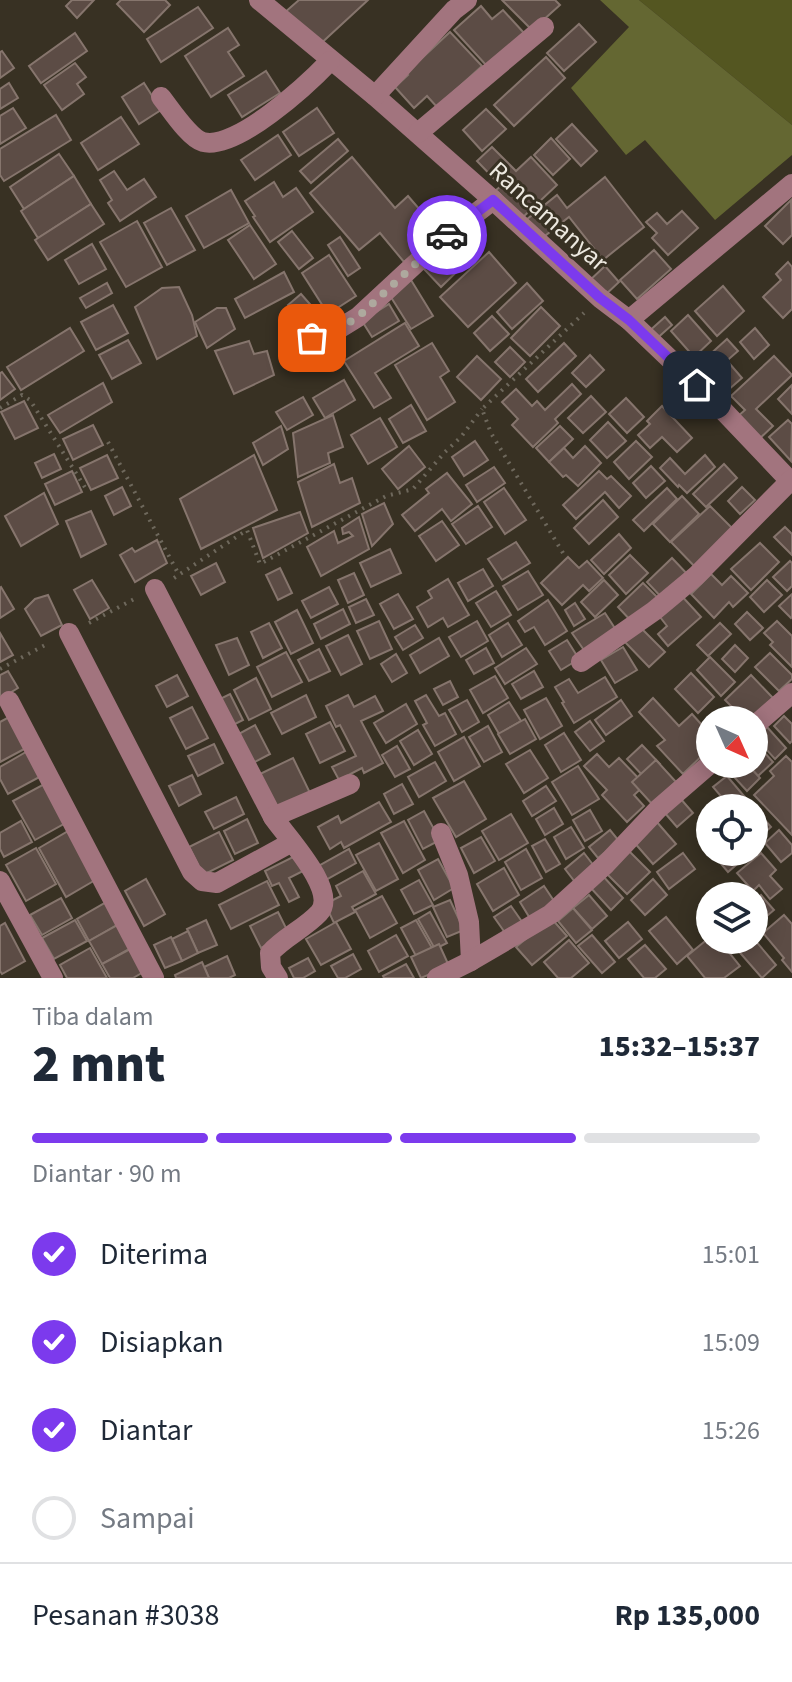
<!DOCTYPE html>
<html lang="id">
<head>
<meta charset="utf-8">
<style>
	:root { --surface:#fff; --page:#f6f6f7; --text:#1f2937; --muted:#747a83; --line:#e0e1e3; --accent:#7c3aed }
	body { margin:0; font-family:"Source Sans 3",sans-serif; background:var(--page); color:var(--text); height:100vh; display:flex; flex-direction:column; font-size:30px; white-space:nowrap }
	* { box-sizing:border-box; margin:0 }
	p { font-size:26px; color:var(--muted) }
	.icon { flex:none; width:44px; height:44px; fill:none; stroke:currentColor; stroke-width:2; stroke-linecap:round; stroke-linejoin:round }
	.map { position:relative; height:978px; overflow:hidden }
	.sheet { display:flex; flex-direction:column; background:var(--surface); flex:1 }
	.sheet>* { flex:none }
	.needle { width:52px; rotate:135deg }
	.controls { position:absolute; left:696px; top:706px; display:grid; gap:16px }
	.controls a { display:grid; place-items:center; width:72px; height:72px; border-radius:50%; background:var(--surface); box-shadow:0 4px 20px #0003; font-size:40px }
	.pin { position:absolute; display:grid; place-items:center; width:68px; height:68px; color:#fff; margin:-34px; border-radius:16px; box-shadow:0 4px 12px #0006 }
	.courier { position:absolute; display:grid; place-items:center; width:80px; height:80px; margin:-40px; border:6px solid #7c3aed; border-radius:50%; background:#fff; color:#222; box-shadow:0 2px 10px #0007 }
	.head em { font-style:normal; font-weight:800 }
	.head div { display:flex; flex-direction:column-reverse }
	.head { display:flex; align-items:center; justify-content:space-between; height:136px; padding:0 32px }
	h1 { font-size:52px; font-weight:800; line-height:60px }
	.bar { display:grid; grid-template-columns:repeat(4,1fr); gap:12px 8px; align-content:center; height:96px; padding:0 32px }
	.bar i { height:10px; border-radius:6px; background:var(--line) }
	.bar .current { background:var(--accent) }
	.bar p { grid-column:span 4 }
	.line { display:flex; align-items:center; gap:20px; padding:0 32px; border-top:2px solid var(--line) }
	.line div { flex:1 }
	ol { padding:0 32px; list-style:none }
	li { display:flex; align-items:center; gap:24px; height:88px }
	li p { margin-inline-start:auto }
	li .icon { padding:8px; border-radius:50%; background:var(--accent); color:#fff; stroke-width:4 }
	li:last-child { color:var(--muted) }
	li i { width:44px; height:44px; border:4px solid var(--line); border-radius:50% }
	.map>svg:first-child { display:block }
	.green { fill:#545621 }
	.forest { fill:#646732 }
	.building { fill:#5c4c45; stroke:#86756d; stroke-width:2 }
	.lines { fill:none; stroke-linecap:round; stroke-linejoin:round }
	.path { stroke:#6e685c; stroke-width:4; stroke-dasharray:2 6; stroke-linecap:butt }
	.minor { stroke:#a2747e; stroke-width:20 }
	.done { stroke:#aea99e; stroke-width:8; stroke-dasharray:0 14.4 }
	.route { stroke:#7c3aed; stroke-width:10 }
	.labels { text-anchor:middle; stroke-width:6; stroke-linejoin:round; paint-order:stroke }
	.street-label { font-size:26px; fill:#ede9e0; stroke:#383123 }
</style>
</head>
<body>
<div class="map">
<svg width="792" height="978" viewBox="0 0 792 978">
	<rect width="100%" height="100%" fill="#383123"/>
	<!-- green -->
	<polygon class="green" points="639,0 792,0 792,125"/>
	<!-- forest -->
	<polygon class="forest" points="600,0 639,0 792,125 792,155 715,220 645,140 626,155 571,88 629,27"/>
	<!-- building -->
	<g class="building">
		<polygon points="72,0 94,0 77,18 66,6"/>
		<polygon points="121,0 165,0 170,5 144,32 117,4"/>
		<polygon points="299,0 368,0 316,48 284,13"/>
		<polygon points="502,0 555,0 560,5 532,30"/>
		<polygon points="481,6 492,19 503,10 524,33 486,65 454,30"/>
		<polygon points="198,7 213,28 161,62 147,39"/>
		<polygon points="579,24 596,42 564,71 547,53"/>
		<polygon points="228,28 239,45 228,52 244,76 211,97 185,56"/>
		<polygon points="450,32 482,66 437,107 427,96 414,108 395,87 408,75 406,73"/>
		<polygon points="75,33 87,51 41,83 29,66"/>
		<polygon points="2,51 14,68 0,78 0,52"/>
		<polygon points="546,57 565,78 514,126 494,105"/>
		<polygon points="75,63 86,77 77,84 84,94 62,110 44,85"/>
		<polygon points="266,71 280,93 242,117 228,95"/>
		<polygon points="9,83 18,98 0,109 0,89"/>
		<polygon points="144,83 161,110 139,124 122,97"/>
		<polygon points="13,108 26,128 0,144 0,116"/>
		<polygon points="317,108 334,133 299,156 283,132"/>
		<polygon points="486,109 506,129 482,151 463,130"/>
		<polygon points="56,115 71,140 4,181 0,175 0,149"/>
		<polygon points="121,117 139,144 98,170 81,143"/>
		<polygon points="572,124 597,151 581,166 556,139"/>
		<polygon points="278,135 291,155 255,180 241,160"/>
		<polygon points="551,138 570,159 553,175 534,155"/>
		<polygon points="338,139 348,151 311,183 300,171"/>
		<polygon points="492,147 516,171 531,157 557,185 522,218 496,190 501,186 477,161"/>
		<polygon points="59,154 74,176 24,209 10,187"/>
		<polygon points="352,157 395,208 408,196 439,232 404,262 380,233 359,250 310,193"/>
		<polygon points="114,171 127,190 144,179 156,197 120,221 108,203 112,200 100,180"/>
		<polygon points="74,176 91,204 38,238 21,211"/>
		<polygon points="605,177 644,227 603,260 569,217 541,239 526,220 557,195 567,208"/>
		<polygon points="274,182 283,197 296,188 313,212 270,242 253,217 255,216 245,201"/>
		<polygon points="231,190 249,223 204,248 186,216"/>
		<polygon points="791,200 792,235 783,244 765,226"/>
		<polygon points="91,204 104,224 48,260 35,240"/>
		<polygon points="171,208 195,250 167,265 144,223"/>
		<polygon points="682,211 698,228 668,255 652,238 657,233 646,222 657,213 667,224"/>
		<polygon points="137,221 162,267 126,287 100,242"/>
		<polygon points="250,225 276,264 254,279 228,240"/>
		<polygon points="292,231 313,258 299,269 278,242"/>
		<polygon points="458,235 476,253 441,287 424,269"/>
		<polygon points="340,237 360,268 348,276 328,245"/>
		<polygon points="92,244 106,269 79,284 65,260"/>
		<polygon points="654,250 671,269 637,299 620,280"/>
		<polygon points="489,252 516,283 468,327 440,297"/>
		<polygon points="329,255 356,296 328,314 302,273"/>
		<polygon points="788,262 792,267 792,309 783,318 763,297 781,280 776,274"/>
		<polygon points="605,266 619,282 603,297 589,281"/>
		<polygon points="284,272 294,292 245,318 235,299"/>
		<polygon points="411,280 433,316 411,329 389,294"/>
		<polygon points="107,283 112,293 86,308 80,298"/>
		<polygon points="527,283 543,301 512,329 497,312"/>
		<polygon points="723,286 744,311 717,336 695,311"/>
		<polygon points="179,287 192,315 197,336 157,359 135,307 162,288"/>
		<polygon points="301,294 323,319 310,331 288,305"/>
		<polygon points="389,304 399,321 372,337 362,321"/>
		<polygon points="113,305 128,333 96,350 81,322"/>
		<polygon points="541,307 560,326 530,356 511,338"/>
		<polygon points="217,308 226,308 235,329 207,348 195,322"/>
		<polygon points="688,315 711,341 694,357 671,331"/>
		<polygon points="492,316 509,334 490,351 474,333"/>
		<polygon points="665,317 672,325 654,341 647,333"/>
		<polygon points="405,323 419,346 375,373 391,398 374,408 344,361"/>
		<polygon points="70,328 84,351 21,390 7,367"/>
		<polygon points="755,328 769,345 754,359 740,342"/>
		<polygon points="727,339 738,351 706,379 696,367"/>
		<polygon points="128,340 141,363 112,379 99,355"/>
		<polygon points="249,341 254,354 267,351 274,375 234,394 215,351"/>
		<polygon points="432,343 449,371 440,377 455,402 427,420 395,365"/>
		<polygon points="564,343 576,356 538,392 526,379"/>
		<polygon points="510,347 525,362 510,377 495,362"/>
		<polygon points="590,355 604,370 586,387 572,373"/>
		<polygon points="477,356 501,379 481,400 457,377"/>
		<polygon points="774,356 792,375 756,409 773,426 758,440 737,417 745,410 731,396"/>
		<polygon points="729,363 742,378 720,397 707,382"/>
		<polygon points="2,372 15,389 0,400 0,373"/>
		<polygon points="344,380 355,400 325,418 313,398"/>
		<polygon points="103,383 112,402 60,433 48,415"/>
		<polygon points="572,384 581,394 555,419 558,423 533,447 512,425 518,419 502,402 516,389 532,406 537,401 545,410"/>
		<polygon points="792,385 792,414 778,399"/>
		<polygon points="591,396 606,412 583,433 568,418"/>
		<polygon points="303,397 313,415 287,430 276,412"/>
		<polygon points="626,398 644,417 627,433 609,414"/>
		<polygon points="24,401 38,428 15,439 1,412"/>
		<polygon points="411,405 426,431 403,443 389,419"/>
		<polygon points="662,406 692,438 677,452 662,437 650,448 638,435 650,424 647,421"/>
		<polygon points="333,415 343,447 328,453 330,463 298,477 293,433"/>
		<polygon points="380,418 397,447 368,464 351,435"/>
		<polygon points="788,420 792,424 791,461 769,437"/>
		<polygon points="608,422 626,441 607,458 590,440"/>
		<polygon points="93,425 103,445 73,460 63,439"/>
		<polygon points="281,426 288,449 263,465 253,443"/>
		<polygon points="560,426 573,439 549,462 536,448"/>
		<polygon points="475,441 488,460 464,476 452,457"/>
		<polygon points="636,441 652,457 629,479 614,462"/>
		<polygon points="409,446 425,467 398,489 382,469"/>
		<polygon points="585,446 601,463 578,486 566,475 563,477 549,462 564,448 573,458"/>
		<polygon points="54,454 61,469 42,478 35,463"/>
		<polygon points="107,455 118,478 91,490 80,468"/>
		<polygon points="254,455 277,510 201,549 180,499"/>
		<polygon points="705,455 715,467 687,493 679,485 678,487 660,468 670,458 685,474"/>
		<polygon points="334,464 340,483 352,478 360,503 312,527 298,482"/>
		<polygon points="724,464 737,478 706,507 693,494"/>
		<polygon points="651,466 665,481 646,498 633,483"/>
		<polygon points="494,467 505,483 477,502 466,485"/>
		<polygon points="72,471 82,492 55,505 45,484"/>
		<polygon points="599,471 607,479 611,476 631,496 619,508 605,492 576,519 563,505"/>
		<polygon points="447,473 472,504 451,521 442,509 415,531 402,515 429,493 426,489"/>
		<polygon points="122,487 131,506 114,515 105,496"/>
		<polygon points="742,487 755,500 740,514 728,501"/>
		<polygon points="504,488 526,520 505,534 484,502"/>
		<polygon points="667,488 677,499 644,531 633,520"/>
		<polygon points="44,493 58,524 21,546 5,516"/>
		<polygon points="682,496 699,514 670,542 653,524"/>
		<polygon points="603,500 618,517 589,544 574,528"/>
		<polygon points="384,503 393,524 372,546 362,514"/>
		<polygon points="478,506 492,527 466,544 452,524"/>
		<polygon points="710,506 737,533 698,570 671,542"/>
		<polygon points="91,511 106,544 81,557 66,521"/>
		<polygon points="300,512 308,533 263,558 253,528"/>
		<polygon points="359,517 369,549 321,576 307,547 334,531 338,543 353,536 349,532 343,534 342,528"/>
		<polygon points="442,521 459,545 436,561 419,536"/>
		<polygon points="785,527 792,534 792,555 774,537"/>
		<polygon points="619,534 631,548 604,574 591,560"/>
		<polygon points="157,540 167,563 135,582 120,555 132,548 135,552"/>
		<polygon points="516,542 530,563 502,580 488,559"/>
		<polygon points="760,543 779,562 751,590 731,569"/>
		<polygon points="390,549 401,573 371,587 360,563"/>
		<polygon points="630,555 648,573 626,594 609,575"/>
		<polygon points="568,557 579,568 587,561 603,578 589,591 583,585 562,605 541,583"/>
		<polygon points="672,558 690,577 665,601 647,582"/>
		<polygon points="790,561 792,563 792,586 787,591 773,577"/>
		<polygon points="216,563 225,582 201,595 191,576"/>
		<polygon points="280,568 292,593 278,600 266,575"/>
		<polygon points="483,569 493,586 468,601 458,583"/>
		<polygon points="528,571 543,595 518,610 503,586"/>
		<polygon points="354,573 364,595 348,603 338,580"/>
		<polygon points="711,574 722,585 731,576 748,593 733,607 729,602 714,618 691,594"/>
		<polygon points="448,579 469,615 448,627 443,618 428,627 417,607 432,598 428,591"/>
		<polygon points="92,580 109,608 90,619 74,590"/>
		<polygon points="604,580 618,595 595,617 581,602"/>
		<polygon points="767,580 782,595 764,612 750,597"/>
		<polygon points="643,583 658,598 633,623 618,607"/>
		<polygon points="1,587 14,609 0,618 0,588"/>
		<polygon points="329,587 338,604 311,618 302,601"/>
		<polygon points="496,591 511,615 491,627 476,603"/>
		<polygon points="679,593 701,617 668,646 658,634 667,626 657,613"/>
		<polygon points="398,594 413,619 394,629 380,604"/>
		<polygon points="792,594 792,617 791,618 779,606"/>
		<polygon points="48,595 62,625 41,636 25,609 35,599"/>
		<polygon points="366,599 374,615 356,623 349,607"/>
		<polygon points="548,600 567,631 545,645 534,627 525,632 518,621"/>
		<polygon points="575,603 585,619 574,626 565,610"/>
		<polygon points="343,609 350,624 321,639 314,624"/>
		<polygon points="297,610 313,643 291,654 275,622"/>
		<polygon points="747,612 763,628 750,640 735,624"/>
		<polygon points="605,613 618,633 586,653 572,633"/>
		<polygon points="379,621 392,649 370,659 357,631"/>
		<polygon points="477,621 488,641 461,657 449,637"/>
		<polygon points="777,621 792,636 792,667 770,645 773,642 764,633"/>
		<polygon points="269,623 282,648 263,658 251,632"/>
		<polygon points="508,623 522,645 502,657 489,635"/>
		<polygon points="720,623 731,634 708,656 697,645"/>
		<polygon points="415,625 423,638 403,650 395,637"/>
		<polygon points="638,625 665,652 649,667 623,640"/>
		<polygon points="0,633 13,655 0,662"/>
		<polygon points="348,635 362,664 341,675 326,646"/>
		<polygon points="237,638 249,665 229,675 216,645"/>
		<polygon points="439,638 449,656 420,673 410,655"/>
		<polygon points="567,640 579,659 561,670 549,651"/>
		<polygon points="735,645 748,658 735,672 722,659"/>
		<polygon points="623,647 637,670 615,683 601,660"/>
		<polygon points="486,648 494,663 474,674 466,660"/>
		<polygon points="526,648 537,664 505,684 495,668"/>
		<polygon points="319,649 330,671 309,681 298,660"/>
		<polygon points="286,652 302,682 272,697 257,667"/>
		<polygon points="770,653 792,675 792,679 779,691 755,667"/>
		<polygon points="396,654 407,673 392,682 381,664"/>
		<polygon points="710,657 735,682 721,696 697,670"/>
		<polygon points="8,671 18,688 0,699 0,675"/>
		<polygon points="534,671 543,687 521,699 512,684"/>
		<polygon points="691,673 714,697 698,713 675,689"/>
		<polygon points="177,675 188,696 167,707 156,686"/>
		<polygon points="751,675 773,698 750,720 745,720 725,700"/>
		<polygon points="495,676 508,698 483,713 470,690"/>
		<polygon points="605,677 617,697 574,723 562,703 564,702 555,687 569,679 578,693"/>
		<polygon points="256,678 271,709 249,720 234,690"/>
		<polygon points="450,681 458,697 443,705 434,689"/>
		<polygon points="230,694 243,720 229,727 216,701"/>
		<polygon points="306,695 316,717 282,734 271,713"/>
		<polygon points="348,695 354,707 375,696 383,711 361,721 383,763 364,773 362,768 339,780 332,767 356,756 340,725 336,727 326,706"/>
		<polygon points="426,695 439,716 445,713 456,734 435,746 423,725 427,723 415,701"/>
		<polygon points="546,698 562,726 540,739 524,710"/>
		<polygon points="653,698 679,726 692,714 710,734 710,748 683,774 657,746 665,740 639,712"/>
		<polygon points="467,700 479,722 462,732 449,710"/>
		<polygon points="621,700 632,716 606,735 595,720"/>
		<polygon points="509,702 521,721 499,734 488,715"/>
		<polygon points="406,704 417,724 386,743 374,723"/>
		<polygon points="192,707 208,738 186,749 170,718"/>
		<polygon points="11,716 28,747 0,762 0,722"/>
		<polygon points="784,716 792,724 792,741 790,743 774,726"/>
		<polygon points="525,719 536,739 510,754 498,734"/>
		<polygon points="590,721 604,741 590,751 575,732"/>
		<polygon points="330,722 345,751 320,763 306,734"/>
		<polygon points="255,725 270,754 249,765 235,736"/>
		<polygon points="488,726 502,752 484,762 469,737"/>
		<polygon points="767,727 786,748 775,759 756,738"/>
		<polygon points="418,730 432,754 414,765 400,741"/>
		<polygon points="564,733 581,760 561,772 545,745"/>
		<polygon points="464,737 480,766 454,781 438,752"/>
		<polygon points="755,742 773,762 758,776 747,764 754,764"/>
		<polygon points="214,744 223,763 198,776 188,756"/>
		<polygon points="642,745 660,764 645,778 627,759"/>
		<polygon points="397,746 410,769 395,777 382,755"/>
		<polygon points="31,749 45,774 8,794 0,779 0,767"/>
		<polygon points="530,750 548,778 524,793 506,764"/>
		<polygon points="597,754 609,767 619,758 645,785 634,795 644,806 627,822 602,795 607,790 584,766"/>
		<polygon points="786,756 792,762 792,835 754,795 774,776 770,771"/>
		<polygon points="293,758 311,795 278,812 260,774"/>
		<polygon points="656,760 676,782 652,804 632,782"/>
		<polygon points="435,762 446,781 419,797 408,777"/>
		<polygon points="726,764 747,764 760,778 747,791 724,766"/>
		<polygon points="578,766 599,799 572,815 552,782"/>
		<polygon points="192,775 201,794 179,806 169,786"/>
		<polygon points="727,776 755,809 754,810 754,808 731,808 713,787"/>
		<polygon points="464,781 486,819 456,837 433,798"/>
		<polygon points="48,782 69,821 35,840 13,801"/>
		<polygon points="402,784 413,804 394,814 384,794"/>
		<polygon points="546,786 556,801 532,816 523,801"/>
		<polygon points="236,797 244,814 214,829 205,812"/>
		<polygon points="680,798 693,813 677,827 664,812"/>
		<polygon points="379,802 391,822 344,848 341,842 330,849 318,827 338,816 341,823"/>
		<polygon points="554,808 563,824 545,835 536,819"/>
		<polygon points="590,810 602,831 585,841 573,820"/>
		<polygon points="424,811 440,840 423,849 408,820"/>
		<polygon points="759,813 771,827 754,842 754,817"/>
		<polygon points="511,814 528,843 499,860 482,831"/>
		<polygon points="247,819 258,843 235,854 224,831"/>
		<polygon points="21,821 32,842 4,857 0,849 0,833"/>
		<polygon points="404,821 425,860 403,873 381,833"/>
		<polygon points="656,821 676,844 653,864 633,841"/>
		<polygon points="571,827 584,848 566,859 554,837"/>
		<polygon points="70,830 97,879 66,897 39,848"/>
		<polygon points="610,830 619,841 598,858 589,847"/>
		<polygon points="779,830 792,845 792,853 781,862 765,843"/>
		<polygon points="219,832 233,860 203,875 189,847"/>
		<polygon points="481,837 495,861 474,873 461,848"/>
		<polygon points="545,839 560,864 546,872 532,846"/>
		<polygon points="379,843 398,879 376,891 356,855"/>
		<polygon points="36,848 56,884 26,901 6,865"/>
		<polygon points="349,849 356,863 322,882 315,868"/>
		<polygon points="526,849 542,878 521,890 505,862"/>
		<polygon points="627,849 650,872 627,894 604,871"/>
		<polygon points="711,852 751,852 728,872"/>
		<polygon points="584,853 594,866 575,882 565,869"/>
		<polygon points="683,853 695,869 669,889 657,872"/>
		<polygon points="761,853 776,870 770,876 782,889 770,899 759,885 753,891 737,873"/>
		<polygon points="297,855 305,870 289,878 299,897 289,902 279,883 272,886 265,871"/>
		<polygon points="438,859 454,888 434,900 418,870"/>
		<polygon points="504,868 519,895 493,911 477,884"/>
		<polygon points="363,871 376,894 352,907 355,912 334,923 325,904 341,896 336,886"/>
		<polygon points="602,875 623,898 611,910 590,887"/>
		<polygon points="146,879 165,914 144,926 125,891"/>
		<polygon points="653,879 667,895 645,915 631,900"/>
		<polygon points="419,880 433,905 414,914 401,890"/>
		<polygon points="267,881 279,905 231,929 219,905"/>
		<polygon points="544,886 556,904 531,920 520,902"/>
		<polygon points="589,895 607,916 592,929 573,908"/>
		<polygon points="761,895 774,910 755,926 754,902"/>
		<polygon points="382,896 397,923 370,938 355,910"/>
		<polygon points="61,898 72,918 42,935 30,915"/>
		<polygon points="110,900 122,922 89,941 77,919"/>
		<polygon points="450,900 464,930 447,937 433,907"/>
		<polygon points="511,906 525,926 508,937 494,917"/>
		<polygon points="573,908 592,930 576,943 558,921"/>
		<polygon points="278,912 289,934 261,948 250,926"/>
		<polygon points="430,912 447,943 435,949 418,919"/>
		<polygon points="784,915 792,924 792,972 782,960 784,958 763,933"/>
		<polygon points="666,917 693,950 677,964 649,931"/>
		<polygon points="551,918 567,936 532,965 516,947"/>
		<polygon points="75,920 87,941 54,959 42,938"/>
		<polygon points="206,920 217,945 198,953 187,929"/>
		<polygon points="416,920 432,948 416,956 401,928"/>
		<polygon points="123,922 136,945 102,964 89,941"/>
		<polygon points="336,922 351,949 321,965 306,939"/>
		<polygon points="628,922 642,939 619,958 605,941"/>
		<polygon points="5,923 25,961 2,974 0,971 0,926"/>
		<polygon points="188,931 198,953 182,961 172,939"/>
		<polygon points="396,935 408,956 379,972 368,951"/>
		<polygon points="592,935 615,962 602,973 578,946"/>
		<polygon points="171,937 182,961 165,968 154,945"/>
		<polygon points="710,937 710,940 719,940 740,966 724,978 705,978 687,956"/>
		<polygon points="754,939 776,965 762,978 735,947 743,940"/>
		<polygon points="569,940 589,963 571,978 558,978 544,962"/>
		<polygon points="439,944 449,966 421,978 411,957"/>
		<polygon points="645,945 666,969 655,978 644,978 628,959"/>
		<polygon points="134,947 147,970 133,978 110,978 102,964"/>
		<polygon points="90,948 107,978 67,978 60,965"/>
		<polygon points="353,954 361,969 345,978 338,978 331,966"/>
		<polygon points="227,956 235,975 229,978 209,978 204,967"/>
		<polygon points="308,958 315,971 303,978 294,978 289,968"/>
		<polygon points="202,962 209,978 176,978 175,975"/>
		<polygon points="406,964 414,978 384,978 383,976"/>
	</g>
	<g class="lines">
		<!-- path -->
		<g class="path">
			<polyline points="0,408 22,395 30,400 86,489"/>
			<polyline points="108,442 179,575"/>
			<polyline points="563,553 491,433 482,409 584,313"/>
			<polyline points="174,578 247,530 260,564 386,496 413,489 445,452 461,437 482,409"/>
			<polyline points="89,623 138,597"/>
			<polyline points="0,669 49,643"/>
		</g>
		<!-- minor -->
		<g class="minor">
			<polyline points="259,0 375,96 493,200 600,298 629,320 717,404 792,483"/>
			<polyline points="375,96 454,10 467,0"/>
			<path d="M161 97C170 108 189 138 203 142 236 151 308 84 330 61"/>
			<polyline points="418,133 544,27"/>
			<polyline points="629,320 792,184"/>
			<polyline points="312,338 317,339 329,335 358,317 439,242 493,200"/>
			<polyline points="155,589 273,817"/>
			<polyline points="69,633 192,872 202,881 217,883 292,842"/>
			<polyline points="581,662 654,611 696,576 792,479"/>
			<polyline points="9,701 154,978"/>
			<polyline points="754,726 792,693"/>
			<polyline points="441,833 458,875 469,922 471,961"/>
			<polyline points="0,881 53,978"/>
			<path d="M278 978 271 967 270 953C284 937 304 929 319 913 339 891 286 836 273 817L350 784"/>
			<polyline points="437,978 471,961 551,914 606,864 658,809 710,764"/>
		</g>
	</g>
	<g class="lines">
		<!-- done -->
		<polyline class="done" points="312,338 317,339 329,335 358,317 447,235"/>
		<!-- route -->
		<polyline class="route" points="447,235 493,200 600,298 629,320 697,385"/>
	</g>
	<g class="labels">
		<!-- street labels -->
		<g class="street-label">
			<text transform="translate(549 216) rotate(42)" y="9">Rancamanyar</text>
		</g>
	</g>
</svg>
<div class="controls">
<a><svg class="needle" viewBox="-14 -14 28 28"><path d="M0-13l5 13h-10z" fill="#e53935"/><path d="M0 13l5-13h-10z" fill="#747a83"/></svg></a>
<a><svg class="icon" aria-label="locate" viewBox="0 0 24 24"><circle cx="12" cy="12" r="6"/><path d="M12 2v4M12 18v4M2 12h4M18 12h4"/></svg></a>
<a><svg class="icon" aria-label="layers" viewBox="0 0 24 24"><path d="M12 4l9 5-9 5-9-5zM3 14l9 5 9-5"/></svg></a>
</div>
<div class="pin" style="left:312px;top:338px;background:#ea580c"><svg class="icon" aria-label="bag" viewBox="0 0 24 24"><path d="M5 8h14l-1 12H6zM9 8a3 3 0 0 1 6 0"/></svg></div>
<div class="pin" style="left:697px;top:385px;background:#1f2937"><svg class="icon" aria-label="home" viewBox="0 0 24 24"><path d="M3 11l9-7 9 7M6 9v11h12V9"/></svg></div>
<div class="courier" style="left:447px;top:235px"><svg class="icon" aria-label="car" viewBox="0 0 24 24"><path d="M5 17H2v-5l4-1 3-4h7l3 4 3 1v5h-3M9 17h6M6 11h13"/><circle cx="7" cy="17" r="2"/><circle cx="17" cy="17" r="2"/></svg></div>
</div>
<section class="sheet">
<div class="head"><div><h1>2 mnt</h1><p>Tiba dalam</p></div><em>15:32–15:37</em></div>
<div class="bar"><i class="current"></i><i class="current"></i><i class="current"></i><i></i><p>Diantar · 90 m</p></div>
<ol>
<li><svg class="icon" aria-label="check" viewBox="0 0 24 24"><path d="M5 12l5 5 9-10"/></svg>Diterima<p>15:01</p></li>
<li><svg class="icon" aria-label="check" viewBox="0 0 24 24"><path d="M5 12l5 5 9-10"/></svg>Disiapkan<p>15:09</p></li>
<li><svg class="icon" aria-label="check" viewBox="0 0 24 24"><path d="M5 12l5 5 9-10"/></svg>Diantar<p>15:26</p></li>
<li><i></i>Sampai</li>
</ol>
<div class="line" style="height:104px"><div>Pesanan #3038</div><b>Rp 135,000</b></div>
</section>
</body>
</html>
